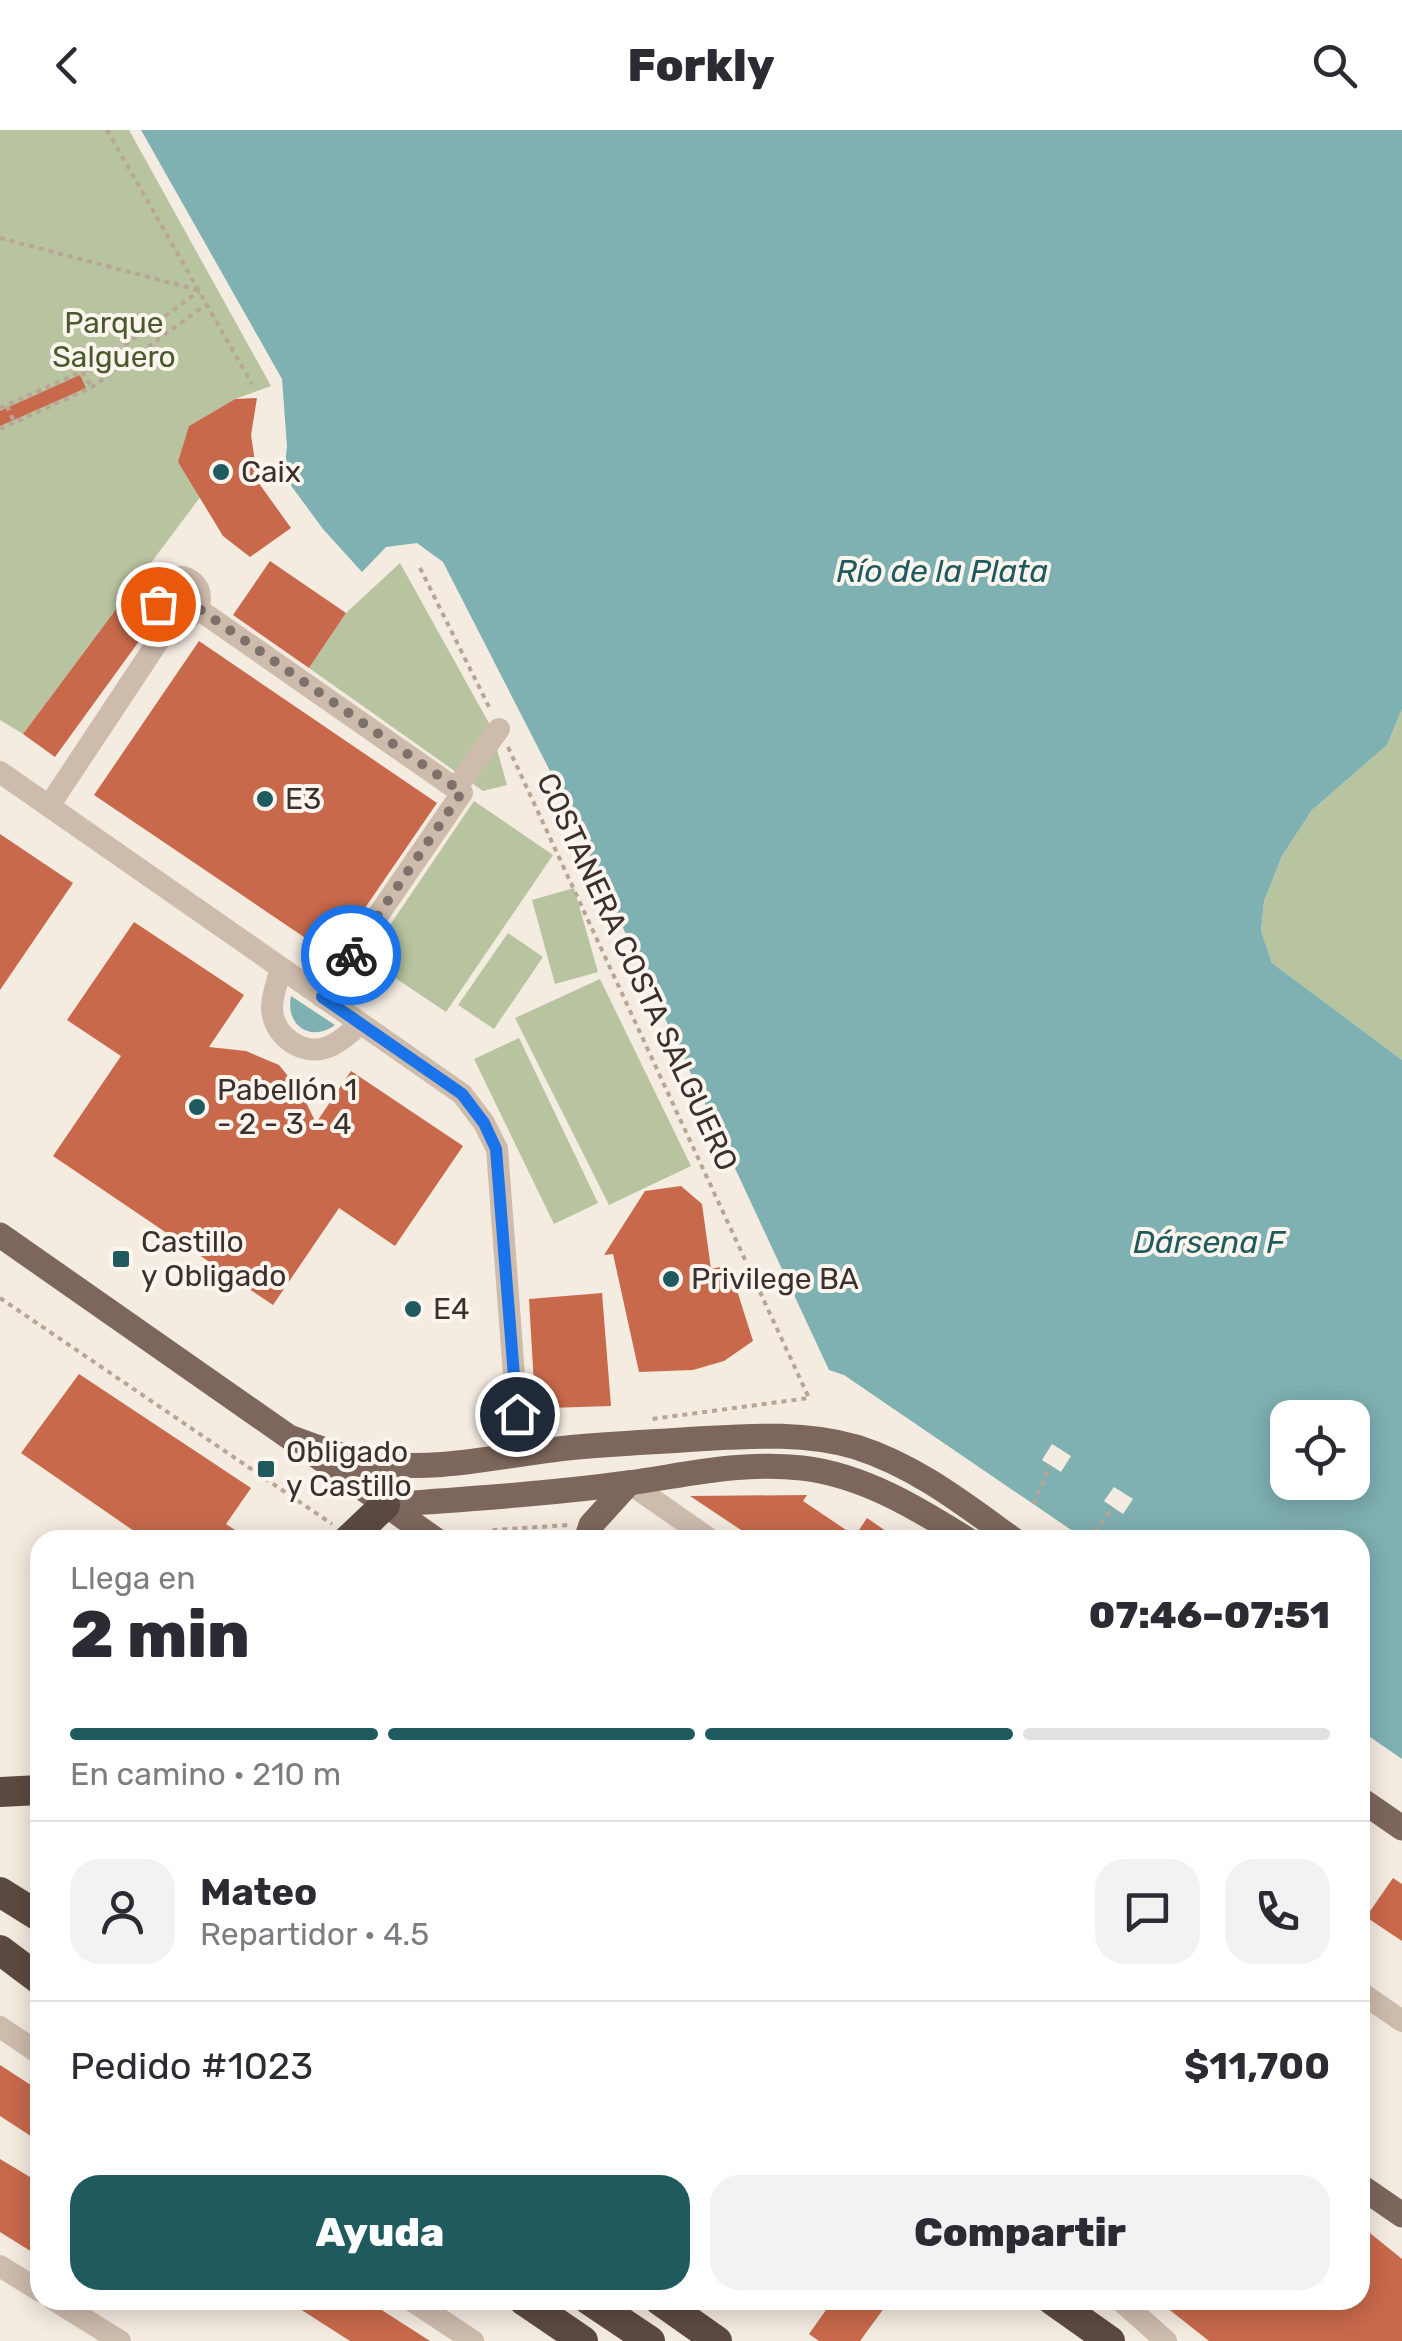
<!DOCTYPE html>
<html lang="es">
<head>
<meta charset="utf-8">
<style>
	:root { --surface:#fff; --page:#f2f2f3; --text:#2b2b33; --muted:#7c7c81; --line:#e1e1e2; --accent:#1f5a5e }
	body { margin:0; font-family:Rubik,sans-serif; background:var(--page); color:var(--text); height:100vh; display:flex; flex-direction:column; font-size:38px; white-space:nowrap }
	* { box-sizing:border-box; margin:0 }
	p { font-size:32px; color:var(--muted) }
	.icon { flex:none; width:55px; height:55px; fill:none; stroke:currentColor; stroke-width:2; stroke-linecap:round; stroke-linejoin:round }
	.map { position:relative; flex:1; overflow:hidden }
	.sheet { position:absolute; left:30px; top:1400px; width:1340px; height:780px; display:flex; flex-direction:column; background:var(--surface); border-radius:30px; box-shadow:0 5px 25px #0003 }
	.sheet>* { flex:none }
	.controls { position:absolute; left:1270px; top:1270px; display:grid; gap:20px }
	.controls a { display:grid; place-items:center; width:100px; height:100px; border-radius:20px; background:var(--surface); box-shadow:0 5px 25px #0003; font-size:50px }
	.pin { position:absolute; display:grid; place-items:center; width:85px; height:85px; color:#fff; margin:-42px; border:5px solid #fff; border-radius:50%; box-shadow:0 2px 10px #0007 }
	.courier { position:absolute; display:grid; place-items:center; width:100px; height:100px; margin:-50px; border:8px solid #1a73e8; border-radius:50%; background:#fff; color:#222; box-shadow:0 2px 12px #0007 }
	.summary em { font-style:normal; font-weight:800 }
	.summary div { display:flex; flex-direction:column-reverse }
	.summary { display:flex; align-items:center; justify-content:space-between; height:170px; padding:0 40px }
	h1 { font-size:65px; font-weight:800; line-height:75px }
	.bar { display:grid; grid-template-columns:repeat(4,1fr); gap:15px 10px; align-content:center; height:120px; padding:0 40px }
	.bar i { height:12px; border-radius:8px; background:var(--line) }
	.bar .active { background:var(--accent) }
	.bar p { grid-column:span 4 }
	.line { display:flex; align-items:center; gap:25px; padding:0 40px; border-top:2px solid var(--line) }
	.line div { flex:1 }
	.round { display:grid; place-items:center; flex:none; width:105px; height:105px; border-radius:30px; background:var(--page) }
	.action { display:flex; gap:20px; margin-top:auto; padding:20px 40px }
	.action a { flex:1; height:115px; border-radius:30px; background:var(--accent); color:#fff; font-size:40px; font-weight:800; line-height:115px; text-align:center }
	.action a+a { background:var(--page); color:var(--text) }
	header { display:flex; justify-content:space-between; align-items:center; height:130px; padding:0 40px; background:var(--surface); font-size:45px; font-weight:800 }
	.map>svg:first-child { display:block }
	.green { fill:#b8c4a0 }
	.water { fill:#7fb0b2; fill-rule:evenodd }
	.pier { fill:#f4ebe1 }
	.building { fill:#c8694b }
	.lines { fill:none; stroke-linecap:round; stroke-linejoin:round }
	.path { stroke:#b9a596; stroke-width:4; stroke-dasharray:5 5; stroke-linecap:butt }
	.minor { stroke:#cdbbac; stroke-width:22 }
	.major { stroke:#7d675c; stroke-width:25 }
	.highway { stroke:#5c4a42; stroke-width:30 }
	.done { stroke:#7c716b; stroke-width:10; stroke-dasharray:0 18 }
	.route { stroke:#1a73e8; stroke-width:12 }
	.poi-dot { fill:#1f5a5e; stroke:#fbf5ee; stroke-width:4 }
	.labels { text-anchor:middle; stroke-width:8; stroke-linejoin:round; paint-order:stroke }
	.park-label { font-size:30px; fill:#4a5a2e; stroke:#fbf5ee }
	.poi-label { font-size:30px; fill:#3b302b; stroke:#fbf5ee; text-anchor:start }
	.street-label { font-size:30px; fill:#3b302b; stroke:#fbf5ee }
	.water-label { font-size:32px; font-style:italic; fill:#1f5a5e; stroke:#fbf5ee }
</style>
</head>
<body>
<header><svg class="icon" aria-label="back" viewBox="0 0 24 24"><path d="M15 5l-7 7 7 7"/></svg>Forkly<svg class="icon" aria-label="search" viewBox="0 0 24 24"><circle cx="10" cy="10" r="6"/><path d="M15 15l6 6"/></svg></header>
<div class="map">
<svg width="1402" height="2211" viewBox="0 0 1402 2211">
	<rect width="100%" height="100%" fill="#f4ebe1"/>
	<!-- green -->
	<g class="green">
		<polygon points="0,0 129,0 271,256 235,269 189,296 201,366 23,604 0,590"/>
		<polygon points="400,433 490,595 507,655 483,661 309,538 346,483"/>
		<polygon points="1402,579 1402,930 1272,833 1261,801 1264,771 1282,726 1312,680 1387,615"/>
		<polygon points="474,671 553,725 446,882 367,829"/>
		<polygon points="574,758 598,842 555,854 532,770"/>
		<polygon points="508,803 543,827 494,899 458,875"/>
		<polygon points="600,849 691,1036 609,1075 515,888"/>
		<polygon points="519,908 598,1073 554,1094 474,929"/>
	</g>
	<!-- water -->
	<g class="water">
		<path d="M141 0H1402V579L1387 615 1312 680 1282 726 1264 771 1261 801 1272 833 1402 930V1629L1360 1600V1410H1086L844 1245 829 1240 549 639 443 432 417 413 386 417 362 442 323 399 284 346 287 316 282 249ZM1288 1288H1352V1352H1288Z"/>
		<path d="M291 866 335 895C310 913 285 895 291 866Z"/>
	</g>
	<!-- pier -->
	<g class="pier">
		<polygon points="1052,1314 1071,1326 1061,1342 1042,1330"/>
		<polygon points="1114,1357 1133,1369 1123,1384 1104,1371"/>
	</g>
	<!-- building -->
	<g class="building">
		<polygon points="80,245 86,258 0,296 0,281"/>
		<polygon points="257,268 251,305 258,352 291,398 250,427 223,406 178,332 189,296 235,269"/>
		<polygon points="270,431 346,483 309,538 233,485"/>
		<polygon points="120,474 150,496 55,627 23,604"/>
		<polygon points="199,511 437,673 332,826 94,665"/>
		<polygon points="0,704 73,753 0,860"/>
		<polygon points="134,792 244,865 209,917 246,921 279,935 301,962 316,993 351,941 463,1016 395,1116 339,1078 273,1175 53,1026 121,926 67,890"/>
		<polygon points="681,1056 702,1074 711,1139 729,1135 753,1211 724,1231 693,1240 639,1242 613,1124 604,1125 645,1061"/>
		<polygon points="602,1163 611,1276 549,1278 535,1272 529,1169"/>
		<polygon points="79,1244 251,1358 226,1394 250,1410 147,1410 21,1323"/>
		<polygon points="807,1365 803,1371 855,1406 867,1388 899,1410 756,1410 690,1366"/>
		<polygon points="1393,1748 1402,1754 1402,1811 1366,1787"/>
		<polygon points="0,1935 40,1961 40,2012 0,1986"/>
		<polygon points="0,2029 40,2053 40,2127 0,2102"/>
		<polygon points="1360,2095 1402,2129 1402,2211 1209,2211 1157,2170 1360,2170"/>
		<polygon points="286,2170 366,2170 430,2211 350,2211"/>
		<polygon points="833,2170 890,2170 860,2211 819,2211 809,2204"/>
	</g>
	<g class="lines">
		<!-- path -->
		<g class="path">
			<polyline points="107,0 252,254"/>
			<polyline points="0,108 198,160"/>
			<polyline points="82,242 92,257"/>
			<polyline points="7,276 15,294"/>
			<polyline points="0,278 101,233 199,161"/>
			<polyline points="0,299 92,257 207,174"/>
			<polyline points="420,438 491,581"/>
			<polyline points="508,617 809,1268 652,1289"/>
			<polyline points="0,1168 332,1394"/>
			<polyline points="1034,1374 1050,1335"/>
			<polyline points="488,1410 494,1400 568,1395"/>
			<polyline points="1089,1410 1113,1378"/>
		</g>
		<!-- minor -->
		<g class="minor">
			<circle cx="179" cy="468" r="21"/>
			<polyline points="198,479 462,663 322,867"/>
			<polyline points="0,642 462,964 484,993 497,1019 520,1325"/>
			<polyline points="456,658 499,599"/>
			<polyline points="49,676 173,489"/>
			<path d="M281 838C278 850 272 865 272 877 272 905 302 927 328 917 340 913 351 901 361 894"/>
			<polyline points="629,1353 711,1410"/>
			<polyline points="1360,1862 1402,1891"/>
			<polyline points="0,1897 40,1924"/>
			<polyline points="0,2136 40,2161"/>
			<polyline points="54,2170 120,2211"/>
			<polyline points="411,2170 473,2211"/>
			<polyline points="1120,2170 1166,2211"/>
		</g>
		<!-- major -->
		<g class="major">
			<path d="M0 1105 289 1307C316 1317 342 1327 370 1332 435 1343 502 1325 567 1318 610 1314 654 1312 697 1309 751 1306 804 1302 856 1317 916 1336 964 1374 1014 1410"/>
			<polyline points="314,1324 436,1410"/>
			<path d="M385 1375C466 1369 548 1364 628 1353 686 1345 742 1331 802 1338 863 1345 917 1378 968 1410"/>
			<polyline points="586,1410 591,1395 629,1353"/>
			<polyline points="1360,1669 1402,1698"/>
			<polyline points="1360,2056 1402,2085"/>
		</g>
		<!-- highway -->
		<g class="highway">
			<polyline points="348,1410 385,1375"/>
			<polyline points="0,1662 40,1660"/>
			<polyline points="0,1762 40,1787"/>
			<polyline points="0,1820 40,1850"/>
			<polyline points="523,2170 583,2211"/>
			<polyline points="589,2170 650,2211"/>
			<polyline points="659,2170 717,2211"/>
			<polyline points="1052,2170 1110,2211"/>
		</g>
	</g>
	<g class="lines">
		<!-- done -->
		<polyline class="done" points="158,474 166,486 180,490 198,478 462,662 351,825"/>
		<!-- route -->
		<polyline class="route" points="351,825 322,867 462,964 484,993 496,1019 517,1284"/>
	</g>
	<!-- markers -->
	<g class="poi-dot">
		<circle cx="221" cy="342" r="10"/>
		<circle cx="265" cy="669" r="10"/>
		<circle cx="197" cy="977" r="10"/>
		<rect x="111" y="1119" width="20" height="20" rx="5"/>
		<circle cx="671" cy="1149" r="10"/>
		<circle cx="413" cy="1179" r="10"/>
		<rect x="256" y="1329" width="20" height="20" rx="5"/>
	</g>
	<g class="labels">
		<!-- park labels -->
		<g class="park-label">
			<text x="114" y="203">Parque<tspan x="114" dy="34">Salguero</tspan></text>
		</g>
		<!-- poi labels -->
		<g class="poi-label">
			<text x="241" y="352">Caix</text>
			<text x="285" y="679">E3</text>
			<text x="217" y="970">Pabellón 1<tspan x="217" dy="34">- 2 - 3 - 4</tspan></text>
			<text x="141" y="1122">Castillo<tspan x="141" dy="34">y Obligado</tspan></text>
			<text x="691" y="1159">Privilege BA</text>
			<text x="433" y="1189">E4</text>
			<text x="286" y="1332">Obligado<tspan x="286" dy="34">y Castillo</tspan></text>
		</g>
		<!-- street labels -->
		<g class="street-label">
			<text transform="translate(637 842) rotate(65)" y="10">COSTANERA COSTA SALGUERO</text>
		</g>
		<!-- water labels -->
		<g class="water-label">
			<text x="942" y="452">Río de la Plata</text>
			<text x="1209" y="1123">Dársena F</text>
		</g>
	</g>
</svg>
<div class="controls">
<a><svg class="icon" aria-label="locate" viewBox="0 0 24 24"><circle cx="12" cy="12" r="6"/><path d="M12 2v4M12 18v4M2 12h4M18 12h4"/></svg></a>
</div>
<div class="pin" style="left:158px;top:474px;background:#ea580c"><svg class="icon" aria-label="bag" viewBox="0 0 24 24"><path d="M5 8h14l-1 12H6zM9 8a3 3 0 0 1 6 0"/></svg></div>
<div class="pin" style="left:517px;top:1284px;background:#1f2937"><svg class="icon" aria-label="home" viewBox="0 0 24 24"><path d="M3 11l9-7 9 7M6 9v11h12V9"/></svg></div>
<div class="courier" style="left:351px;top:825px"><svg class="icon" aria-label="bike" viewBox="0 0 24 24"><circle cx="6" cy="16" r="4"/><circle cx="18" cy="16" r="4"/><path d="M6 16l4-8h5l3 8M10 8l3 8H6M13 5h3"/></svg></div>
<section class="sheet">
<div class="summary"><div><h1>2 min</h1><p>Llega en</p></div><em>07:46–07:51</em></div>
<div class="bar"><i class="active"></i><i class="active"></i><i class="active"></i><i></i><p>En camino · 210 m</p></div>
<div class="line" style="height:180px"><a class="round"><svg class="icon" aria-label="person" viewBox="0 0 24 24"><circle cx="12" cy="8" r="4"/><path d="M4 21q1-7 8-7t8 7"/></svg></a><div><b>Mateo</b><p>Repartidor · 4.5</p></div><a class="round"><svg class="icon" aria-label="chat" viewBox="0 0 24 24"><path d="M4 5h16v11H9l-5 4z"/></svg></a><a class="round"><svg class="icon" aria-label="phone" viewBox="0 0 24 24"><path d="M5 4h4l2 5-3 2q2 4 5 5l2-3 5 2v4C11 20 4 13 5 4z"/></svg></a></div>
<div class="line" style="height:130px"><div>Pedido #1023</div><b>$11,700</b></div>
<div class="action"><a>Ayuda</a><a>Compartir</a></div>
</section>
</div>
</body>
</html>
